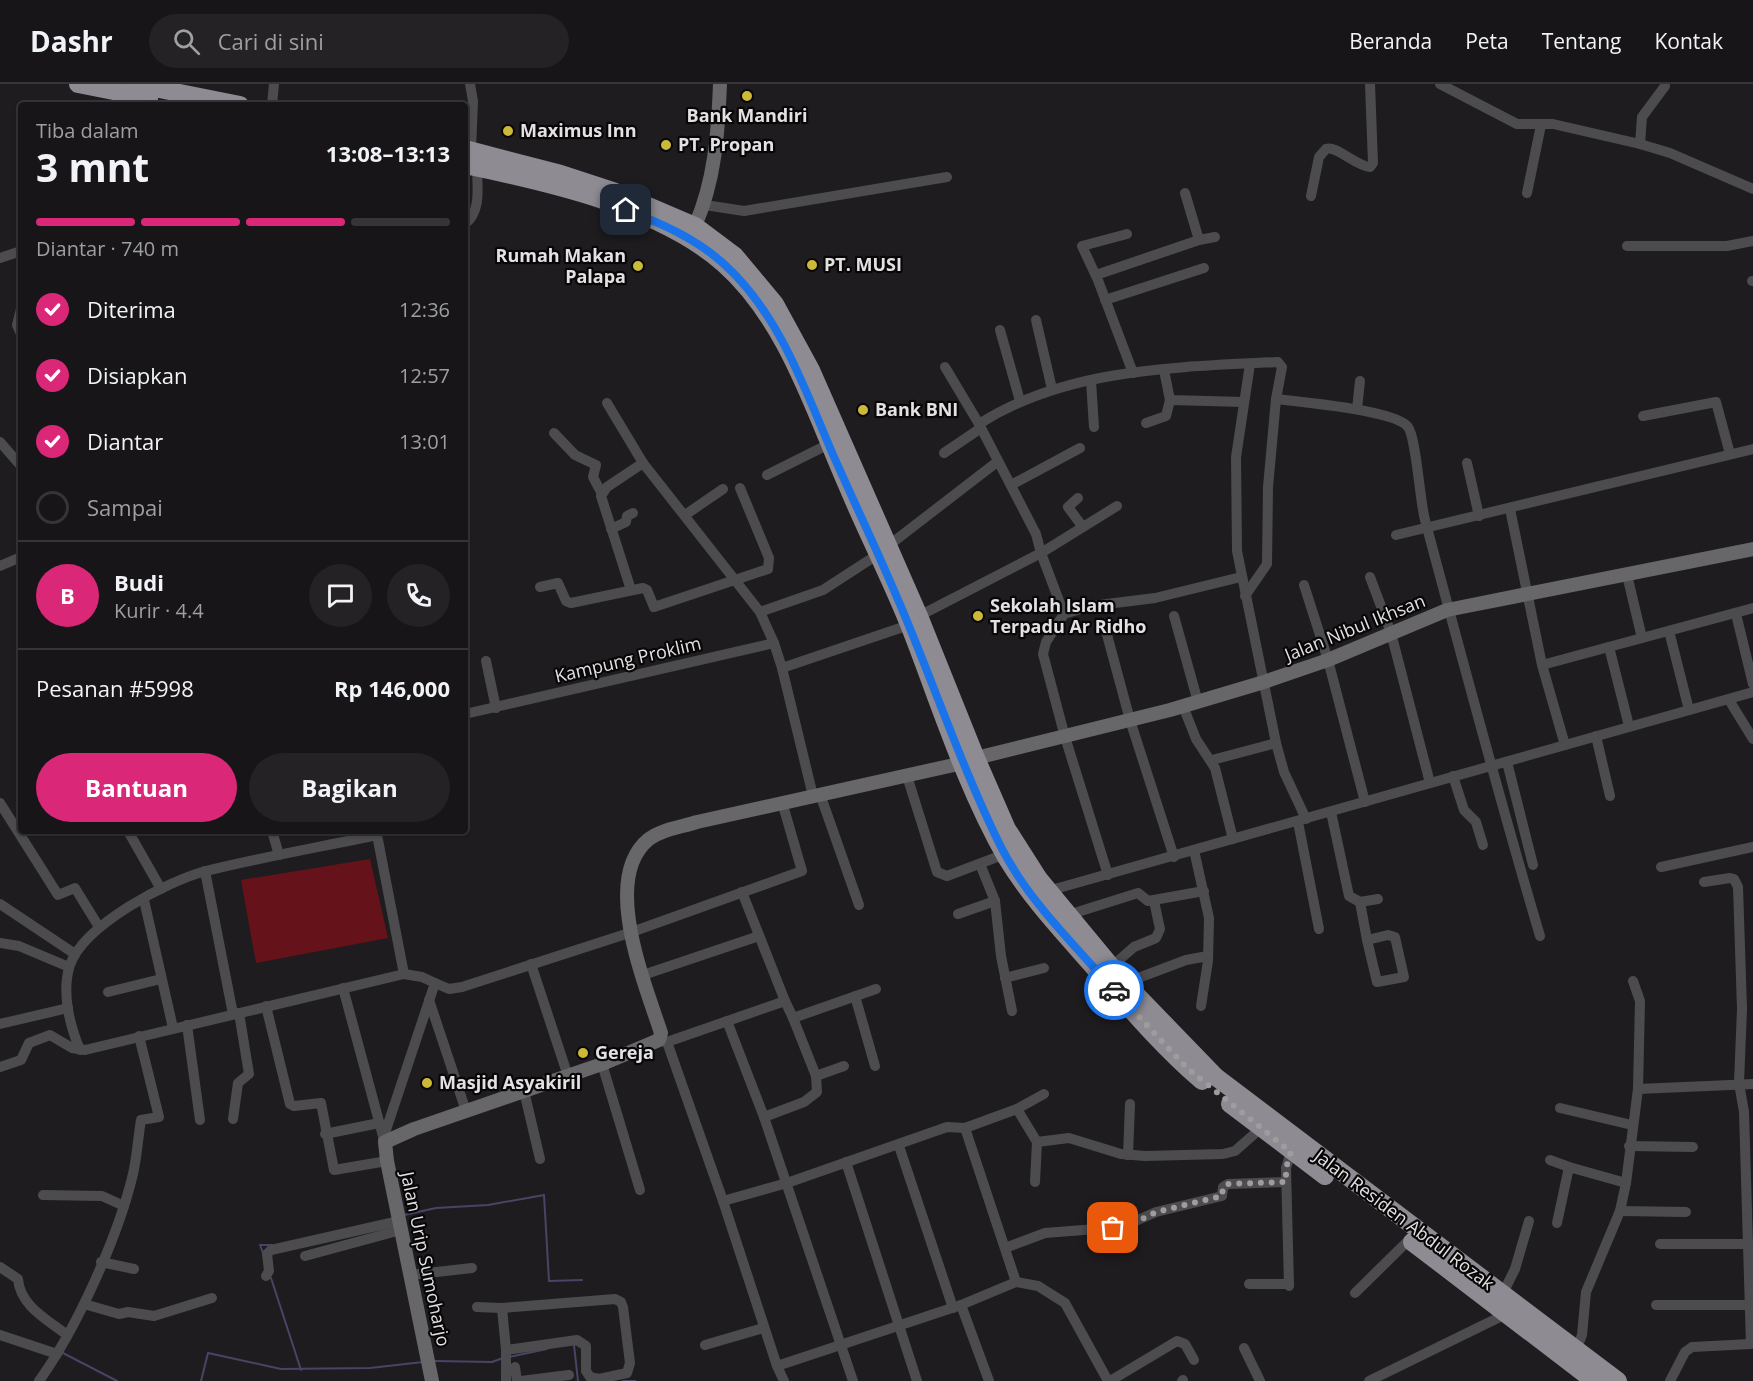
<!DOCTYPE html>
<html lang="id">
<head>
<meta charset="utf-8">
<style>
	:root { --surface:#171517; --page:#242224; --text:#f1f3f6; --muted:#9e9fa1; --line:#363436; --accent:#db2777 }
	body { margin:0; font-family:"Open Sans",sans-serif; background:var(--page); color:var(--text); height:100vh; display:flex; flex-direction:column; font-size:22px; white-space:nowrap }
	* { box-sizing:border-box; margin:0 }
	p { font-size:20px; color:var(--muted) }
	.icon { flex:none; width:33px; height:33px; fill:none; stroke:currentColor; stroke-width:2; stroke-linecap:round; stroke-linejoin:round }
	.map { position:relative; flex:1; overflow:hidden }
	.side { position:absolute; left:18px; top:18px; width:450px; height:732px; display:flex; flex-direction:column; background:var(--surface); border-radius:6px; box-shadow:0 2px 4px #0004,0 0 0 2px var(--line) }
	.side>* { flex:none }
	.pin { position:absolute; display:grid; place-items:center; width:51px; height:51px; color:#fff; margin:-26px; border-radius:12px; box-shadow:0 3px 9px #0006 }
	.courier { position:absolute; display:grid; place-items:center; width:60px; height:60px; margin:-30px; border:4px solid #1a73e8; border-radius:50%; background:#fff; color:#222; box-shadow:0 2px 8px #0007 }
	.head em { font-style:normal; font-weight:700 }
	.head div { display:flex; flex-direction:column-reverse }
	.head { display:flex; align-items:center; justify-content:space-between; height:102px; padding:0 18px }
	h1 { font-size:39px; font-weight:700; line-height:45px }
	.bar { display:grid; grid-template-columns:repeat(4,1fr); gap:9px 6px; align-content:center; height:72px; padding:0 18px }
	.bar i { height:8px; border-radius:4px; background:var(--line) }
	.bar .active { background:var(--accent) }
	.bar p { grid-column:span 4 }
	.line { display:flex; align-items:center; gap:15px; padding:0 18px; border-top:2px solid var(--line) }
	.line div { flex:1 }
	.round { display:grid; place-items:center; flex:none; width:63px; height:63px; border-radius:32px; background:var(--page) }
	ol { padding:0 18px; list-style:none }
	li { display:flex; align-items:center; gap:18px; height:66px }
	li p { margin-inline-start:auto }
	li .icon { padding:6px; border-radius:50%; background:var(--accent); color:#fff; stroke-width:4 }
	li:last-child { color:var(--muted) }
	li i { width:33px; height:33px; border:3px solid var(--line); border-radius:50% }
	.primary-button { display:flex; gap:12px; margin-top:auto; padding:12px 18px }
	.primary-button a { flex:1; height:69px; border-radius:36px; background:var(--accent); color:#fff; font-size:24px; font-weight:700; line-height:69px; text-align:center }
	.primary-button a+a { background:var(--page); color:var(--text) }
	header { display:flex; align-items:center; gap:36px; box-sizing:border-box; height:84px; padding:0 30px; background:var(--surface); border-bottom:2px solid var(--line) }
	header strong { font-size:28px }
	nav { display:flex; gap:33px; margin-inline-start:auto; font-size:21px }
	.search { width:420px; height:54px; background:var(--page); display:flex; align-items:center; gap:15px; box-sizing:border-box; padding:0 21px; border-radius:33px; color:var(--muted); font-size:22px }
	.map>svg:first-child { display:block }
	.green { fill:#66121b }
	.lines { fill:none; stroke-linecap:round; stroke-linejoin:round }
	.stream { stroke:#494466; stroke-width:2 }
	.street { stroke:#4c4c4e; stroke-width:10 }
	.secondary { stroke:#676669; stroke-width:14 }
	.highway { stroke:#8e8c92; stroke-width:18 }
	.done { stroke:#9f9c9e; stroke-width:6; stroke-dasharray:0 10.8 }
	.route { stroke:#1a73e8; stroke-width:8 }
	.poi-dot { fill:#cdb938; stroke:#080708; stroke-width:2 }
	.labels { text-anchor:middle; stroke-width:4.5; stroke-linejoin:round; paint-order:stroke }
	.poi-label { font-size:18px; font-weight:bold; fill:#e4e1e3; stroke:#080708; text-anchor:start }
	.street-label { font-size:18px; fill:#e4e1e3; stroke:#080708 }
</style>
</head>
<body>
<header>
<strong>Dashr</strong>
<div class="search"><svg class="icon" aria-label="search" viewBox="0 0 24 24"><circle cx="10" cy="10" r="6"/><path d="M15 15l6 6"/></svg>Cari di sini</div>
<nav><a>Beranda</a><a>Peta</a><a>Tentang</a><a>Kontak</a></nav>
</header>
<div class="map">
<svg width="1753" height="1297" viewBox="0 0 1753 1297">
	<rect width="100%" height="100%" fill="#1f1c1f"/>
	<!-- green -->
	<polygon class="green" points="370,775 388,854 256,879 241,796"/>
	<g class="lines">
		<!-- stream -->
		<g class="stream">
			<polyline points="404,1131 436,1124 488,1121 544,1111 549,1197 582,1196"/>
			<polyline points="263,1169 260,1161 272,1161"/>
			<polyline points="271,1194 301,1286"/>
			<polyline points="574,1261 578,1297"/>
			<polyline points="61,1268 117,1297"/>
			<polyline points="509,1273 547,1265"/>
			<polyline points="435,1277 492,1278 503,1274"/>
			<polyline points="201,1297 208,1269 281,1285 370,1284 423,1278"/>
			<polyline points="623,1297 635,1297"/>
		</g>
		<!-- street -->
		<g class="street">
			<polyline points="470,0 473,17 471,66"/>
			<polyline points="1440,0 1517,40 1553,40 1640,60 1642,33 1665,2"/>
			<polyline points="272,21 274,0"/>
			<polyline points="1640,60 1670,69 1753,105"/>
			<polyline points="1527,109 1541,41"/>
			<path d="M1311 112 1319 73 1326 65C1336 61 1356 82 1370 83L1373 79 1370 0"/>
			<polyline points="705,121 744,127 947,93"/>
			<path d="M465 140C482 127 477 102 477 83"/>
			<polyline points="1199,156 1215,153"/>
			<polyline points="1627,162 1727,162 1753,157"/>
			<polyline points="0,174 21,167"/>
			<polyline points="1096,192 1082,162 1127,150"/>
			<polyline points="1752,197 1753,197"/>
			<polyline points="1105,216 1204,184"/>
			<polyline points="21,225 17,241 21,250"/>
			<polyline points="1036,236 1052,305"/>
			<polyline points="1000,246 1020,317"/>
			<polyline points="1250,280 1236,373 1237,467 1276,659"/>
			<polyline points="945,283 979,340"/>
			<polyline points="1164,286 1170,316 1244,318"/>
			<polyline points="1133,289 1096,191 1199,156 1185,109"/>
			<polyline points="1091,297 1094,343"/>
			<path d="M1276 315C1300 318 1396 326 1408 343 1416 353 1420 418 1425 436 1462 575 1499 714 1540 852"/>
			<polyline points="607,319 643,379 760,528 774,559"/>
			<polyline points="1357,325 1360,297"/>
			<polyline points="1643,332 1716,318 1730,370"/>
			<polyline points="1146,339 1166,332 1170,316"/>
			<polyline points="554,349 575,371 596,381 593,393 602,410"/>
			<polyline points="0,358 21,382"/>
			<polyline points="944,369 981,344"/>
			<polyline points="1467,379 1479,432"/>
			<polyline points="767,391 829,360"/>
			<polyline points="1011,401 1080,364"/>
			<polyline points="1078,414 1068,423 1082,442"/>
			<polyline points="1117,422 1041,469 1064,530 1091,522 1155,514 1241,493"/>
			<polyline points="1510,425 1542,581 1565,661"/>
			<polyline points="685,431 723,405"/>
			<polyline points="611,445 626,438 627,432 633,429"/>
			<polyline points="1396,451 1753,365"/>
			<polyline points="888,462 997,378"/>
			<polyline points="0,482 21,473"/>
			<polyline points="1627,491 1642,554"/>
			<polyline points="1370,493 1391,549 1430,699"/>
			<polyline points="1304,501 1328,576 1365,718"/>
			<polyline points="540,503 558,499 566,517 571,519 643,504 647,506 654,523 768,485 769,474 740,404"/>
			<polyline points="631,506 601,412 607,403 643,379"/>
			<polyline points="760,528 823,506 877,471"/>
			<polyline points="1064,530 1046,558 1043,570 1065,653 1108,791"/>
			<polyline points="1736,530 1753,600"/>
			<path d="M919 532 1041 469 1036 450 979 340C1066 284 1178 283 1278 278L1282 283 1276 315 1268 403 1267 480 1245 512"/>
			<polyline points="1174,532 1198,618"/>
			<polyline points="1106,547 1130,636 1174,773"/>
			<polyline points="1669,547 1689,626"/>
			<polyline points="1609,563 1629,642"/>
			<polyline points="486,577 496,624"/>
			<polyline points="1542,581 1753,524"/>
			<polyline points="1729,616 1753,655"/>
			<polyline points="1183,622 1196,655 1215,684 1233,755"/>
			<polyline points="465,630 774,559 782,584"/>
			<polyline points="1596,652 1610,712"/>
			<polyline points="1212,676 1276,659 1284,688 1306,735"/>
			<polyline points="1507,678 1533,781"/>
			<polyline points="907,692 937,788 947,792 1005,770"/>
			<polyline points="1453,692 1464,726 1476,738 1483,761"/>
			<polyline points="820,710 859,821"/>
			<polyline points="813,712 782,584 909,541"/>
			<polyline points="0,719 58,811 75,804 99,843"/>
			<polyline points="1331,728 1349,812 1360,818 1378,815"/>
			<polyline points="1298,738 1319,845"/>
			<polyline points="128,747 161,805"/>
			<polyline points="272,747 279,771"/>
			<polyline points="377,751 404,890"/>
			<polyline points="1194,766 1209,834 1208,877 1201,922"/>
			<polyline points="1661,783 1753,763"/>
			<polyline points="205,787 233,930"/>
			<polyline points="1048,807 1753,608"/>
			<polyline points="144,816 173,944"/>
			<polyline points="995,817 1001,872 1012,927"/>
			<polyline points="1360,818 1367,856 1388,851 1395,853 1404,893 1377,898 1367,856"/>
			<polyline points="0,820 75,870"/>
			<polyline points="958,830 995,817 980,780"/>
			<polyline points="1068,831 1138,809 1148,817 1204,807"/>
			<polyline points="0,859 19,862 69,883"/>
			<polyline points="531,880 568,992"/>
			<polyline points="1111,883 1134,863 1156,854 1160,845 1154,817"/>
			<polyline points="643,891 759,852"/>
			<polyline points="1005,894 1044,884"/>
			<polyline points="435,899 449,905 462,903 629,849 802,787 782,718"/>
			<polyline points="1125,899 1186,876 1208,872"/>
			<polyline points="343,904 384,1056"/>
			<polyline points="108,908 161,895"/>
			<polyline points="855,912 875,982"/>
			<polyline points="429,916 466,1027"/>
			<polyline points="785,917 793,934 876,905"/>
			<polyline points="266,922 290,1020 294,1022 321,1019 334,1086 387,1077"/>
			<polyline points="727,937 764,1033 853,1297"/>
			<polyline points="0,940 68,924"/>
			<polyline points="187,941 200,1036"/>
			<polyline points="662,957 667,958 785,917 742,808"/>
			<polyline points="667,958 723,1117 777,1282 961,1221 1016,1198 1038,1202 1065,1219 1108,1297"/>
			<path d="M80 966C70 942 61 908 70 881 84 841 167 797 206 787 262 773 320 763 377 751V747"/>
			<polyline points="602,980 640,1106"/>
			<polyline points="0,983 21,976 29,959 50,951 72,964 85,966 404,890 422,893 435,899 383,1055"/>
			<polyline points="816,992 844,982"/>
			<polyline points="1638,1005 1753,1000"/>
			<polyline points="524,1007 540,1075"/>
			<polyline points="1560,1024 1632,1041"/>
			<polyline points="1017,1025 1037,1058 1069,1054 1121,1070 1145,1072 1223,1070 1235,1067 1260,1045"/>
			<polyline points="764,1033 804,1018 817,1008 816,992 793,934"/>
			<polyline points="233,1035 238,999 249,990 239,929"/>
			<polyline points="965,1044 1016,1198"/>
			<polyline points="325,1050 379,1039"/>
			<polyline points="899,1062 953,1224"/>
			<polyline points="1629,1062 1693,1063"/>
			<polyline points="1128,1071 1130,1020"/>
			<polyline points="1550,1076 1569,1083"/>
			<polyline points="846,1078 917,1297"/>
			<polyline points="1035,1098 1037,1058"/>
			<polyline points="43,1111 102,1112 124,1122"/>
			<polyline points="723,1117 787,1099 947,1043 965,1044 1017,1025 1044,1010"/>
			<polyline points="1620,1127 1686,1128"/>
			<polyline points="1557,1139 1569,1083 1626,1099"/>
			<polyline points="1660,1160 1749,1160"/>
			<polyline points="1005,1164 1045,1149 1122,1143 1156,1128 1222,1112 1223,1103 1228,1100 1286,1098"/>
			<polyline points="305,1172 401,1146"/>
			<polyline points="101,1178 134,1185"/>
			<path d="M0 1183 18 1195C20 1222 48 1236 67 1251"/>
			<polyline points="410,1191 472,1184"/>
			<polyline points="266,1192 269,1187 267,1170 271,1166 399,1137"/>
			<polyline points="1249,1200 1289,1200"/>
			<polyline points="1289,1202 1286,1084 1291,1068"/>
			<polyline points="1355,1209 1415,1150"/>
			<polyline points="1503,1209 1515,1185 1529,1137"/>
			<polygon points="615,1215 621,1218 623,1223 630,1279 627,1289 599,1295 590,1293 586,1287 586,1262 577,1256 506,1266 502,1224"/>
			<polyline points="84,1220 119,1230 128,1228 154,1232 212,1214"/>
			<polyline points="961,1221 989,1297"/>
			<polyline points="1656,1221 1750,1221"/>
			<polyline points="477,1223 502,1224"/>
			<polyline points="0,1251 57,1270"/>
			<polyline points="705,1261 763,1244"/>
			<polyline points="1244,1264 1260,1297"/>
			<polyline points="1576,1266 1582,1251 1586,1208 1620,1127 1626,1099 1638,1005 1640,917 1633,897"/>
			<polyline points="777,1282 784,1297"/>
			<polyline points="515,1283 517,1297"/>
			<path d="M39 1297C77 1244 118 1153 133 1090 137 1072 138 1054 141 1036L159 1033 139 952"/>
			<polyline points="506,1297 506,1266"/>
			<polyline points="521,1297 569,1291"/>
			<polyline points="1110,1297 1177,1257 1185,1260 1194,1276"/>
			<polyline points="1182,1297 1183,1296"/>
			<polyline points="1369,1297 1506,1230"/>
			<polyline points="1670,1297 1685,1268 1692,1263 1751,1260 1744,1028 1739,999 1742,925 1738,803 1734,795 1730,794 1704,798"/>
		</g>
		<!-- secondary -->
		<g class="secondary">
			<path d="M695 142C715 96 718 50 720 0"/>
			<polyline points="976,674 1170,626 1264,598 1328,576 1447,526 1753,465"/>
			<path d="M432 1297 387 1077 385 1058 414 1045 602 980 659 956 661 949C646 902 600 794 649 755 662 745 682 743 697 738L963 679"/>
		</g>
		<!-- highway -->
		<g class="highway">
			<polyline points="78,0 149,14"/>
			<polyline points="134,0 240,21"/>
			<polyline points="465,65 561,90 613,107 695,142 735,172 775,220 811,286 919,532 976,674 1007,745 1039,795 1125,899 1216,993 1618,1297"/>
			<path d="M465 81C547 98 660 123 724 180 787 236 814 326 847 401 867 449 891 495 910 543 940 620 965 701 1006 773 1030 813 1060 845 1091 880 1126 920 1161 962 1202 997"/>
			<polyline points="1230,1020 1325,1092"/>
			<polyline points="1412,1158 1594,1297"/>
		</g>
	</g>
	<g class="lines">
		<!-- done -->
		<polyline class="done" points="1113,1144 1130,1141 1156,1128 1222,1112 1223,1103 1228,1100 1286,1098 1286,1084 1291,1068 1187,984 1114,906"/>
		<!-- route -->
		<path class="route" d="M626 126C661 139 697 155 725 181 780 231 805 306 834 373 859 429 886 485 909 542 939 615 965 690 1000 761 1028 817 1074 860 1114 906"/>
	</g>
	<!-- markers -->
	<g class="poi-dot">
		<circle cx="747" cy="12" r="6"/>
		<circle cx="508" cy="47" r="6"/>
		<circle cx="666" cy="61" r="6"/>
		<circle cx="812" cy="181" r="6"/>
		<circle cx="638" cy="182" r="6"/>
		<circle cx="863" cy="326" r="6"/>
		<circle cx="978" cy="532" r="6"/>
		<circle cx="583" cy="969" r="6"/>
		<circle cx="427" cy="999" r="6"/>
	</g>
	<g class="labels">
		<!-- poi labels -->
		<g class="poi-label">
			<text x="747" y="38" text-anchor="middle">Bank Mandiri</text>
			<text x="520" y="53">Maximus Inn</text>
			<text x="678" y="67">PT. Propan</text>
			<text x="626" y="178" text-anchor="end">Rumah Makan<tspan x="626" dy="21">Palapa</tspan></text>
			<text x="824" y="187">PT. MUSI</text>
			<text x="875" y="332">Bank BNI</text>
			<text x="990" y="528">Sekolah Islam<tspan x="990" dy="21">Terpadu Ar Ridho</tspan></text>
			<text x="595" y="975">Gereja</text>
			<text x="439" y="1005">Masjid Asyakiril</text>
		</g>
		<!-- street labels -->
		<g class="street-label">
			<text transform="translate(1355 544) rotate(-22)" y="6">Jalan Nibul Ikhsan</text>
			<text transform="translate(628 576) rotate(-13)" y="6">Kampung Proklim</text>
			<text transform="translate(1404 1136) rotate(37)" y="6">Jalan Residen Abdul Rozak</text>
			<text transform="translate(425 1175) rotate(78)" y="6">Jalan Urip Sumoharjo</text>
		</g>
	</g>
</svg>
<div class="pin" style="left:1113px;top:1144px;background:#ea580c"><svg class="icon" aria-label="bag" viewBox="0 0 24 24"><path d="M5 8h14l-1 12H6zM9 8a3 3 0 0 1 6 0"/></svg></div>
<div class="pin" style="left:626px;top:126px;background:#1f2937"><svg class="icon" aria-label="home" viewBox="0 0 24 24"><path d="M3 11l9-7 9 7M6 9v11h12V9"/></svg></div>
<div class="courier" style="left:1114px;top:906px"><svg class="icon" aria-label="car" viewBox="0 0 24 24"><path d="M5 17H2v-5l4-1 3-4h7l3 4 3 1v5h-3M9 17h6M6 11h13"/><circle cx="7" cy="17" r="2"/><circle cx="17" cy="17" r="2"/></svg></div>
<section class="side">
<div class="head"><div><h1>3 mnt</h1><p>Tiba dalam</p></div><em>13:08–13:13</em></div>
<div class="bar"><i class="active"></i><i class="active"></i><i class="active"></i><i></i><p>Diantar · 740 m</p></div>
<ol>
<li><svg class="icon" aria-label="check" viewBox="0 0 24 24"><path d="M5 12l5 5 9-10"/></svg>Diterima<p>12:36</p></li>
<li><svg class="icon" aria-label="check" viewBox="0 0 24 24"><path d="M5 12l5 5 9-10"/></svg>Disiapkan<p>12:57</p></li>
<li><svg class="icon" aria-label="check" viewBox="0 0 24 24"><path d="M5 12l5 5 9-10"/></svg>Diantar<p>13:01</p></li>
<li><i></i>Sampai</li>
</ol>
<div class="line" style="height:108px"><b class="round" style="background:var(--accent);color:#fff">B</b><div><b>Budi</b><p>Kurir · 4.4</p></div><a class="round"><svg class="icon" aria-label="chat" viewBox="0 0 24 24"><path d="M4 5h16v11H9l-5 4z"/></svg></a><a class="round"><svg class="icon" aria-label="phone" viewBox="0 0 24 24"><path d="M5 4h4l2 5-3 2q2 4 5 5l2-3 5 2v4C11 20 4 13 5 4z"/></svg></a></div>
<div class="line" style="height:78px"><div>Pesanan #5998</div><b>Rp 146,000</b></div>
<div class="primary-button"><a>Bantuan</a><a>Bagikan</a></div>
</section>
</div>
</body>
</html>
